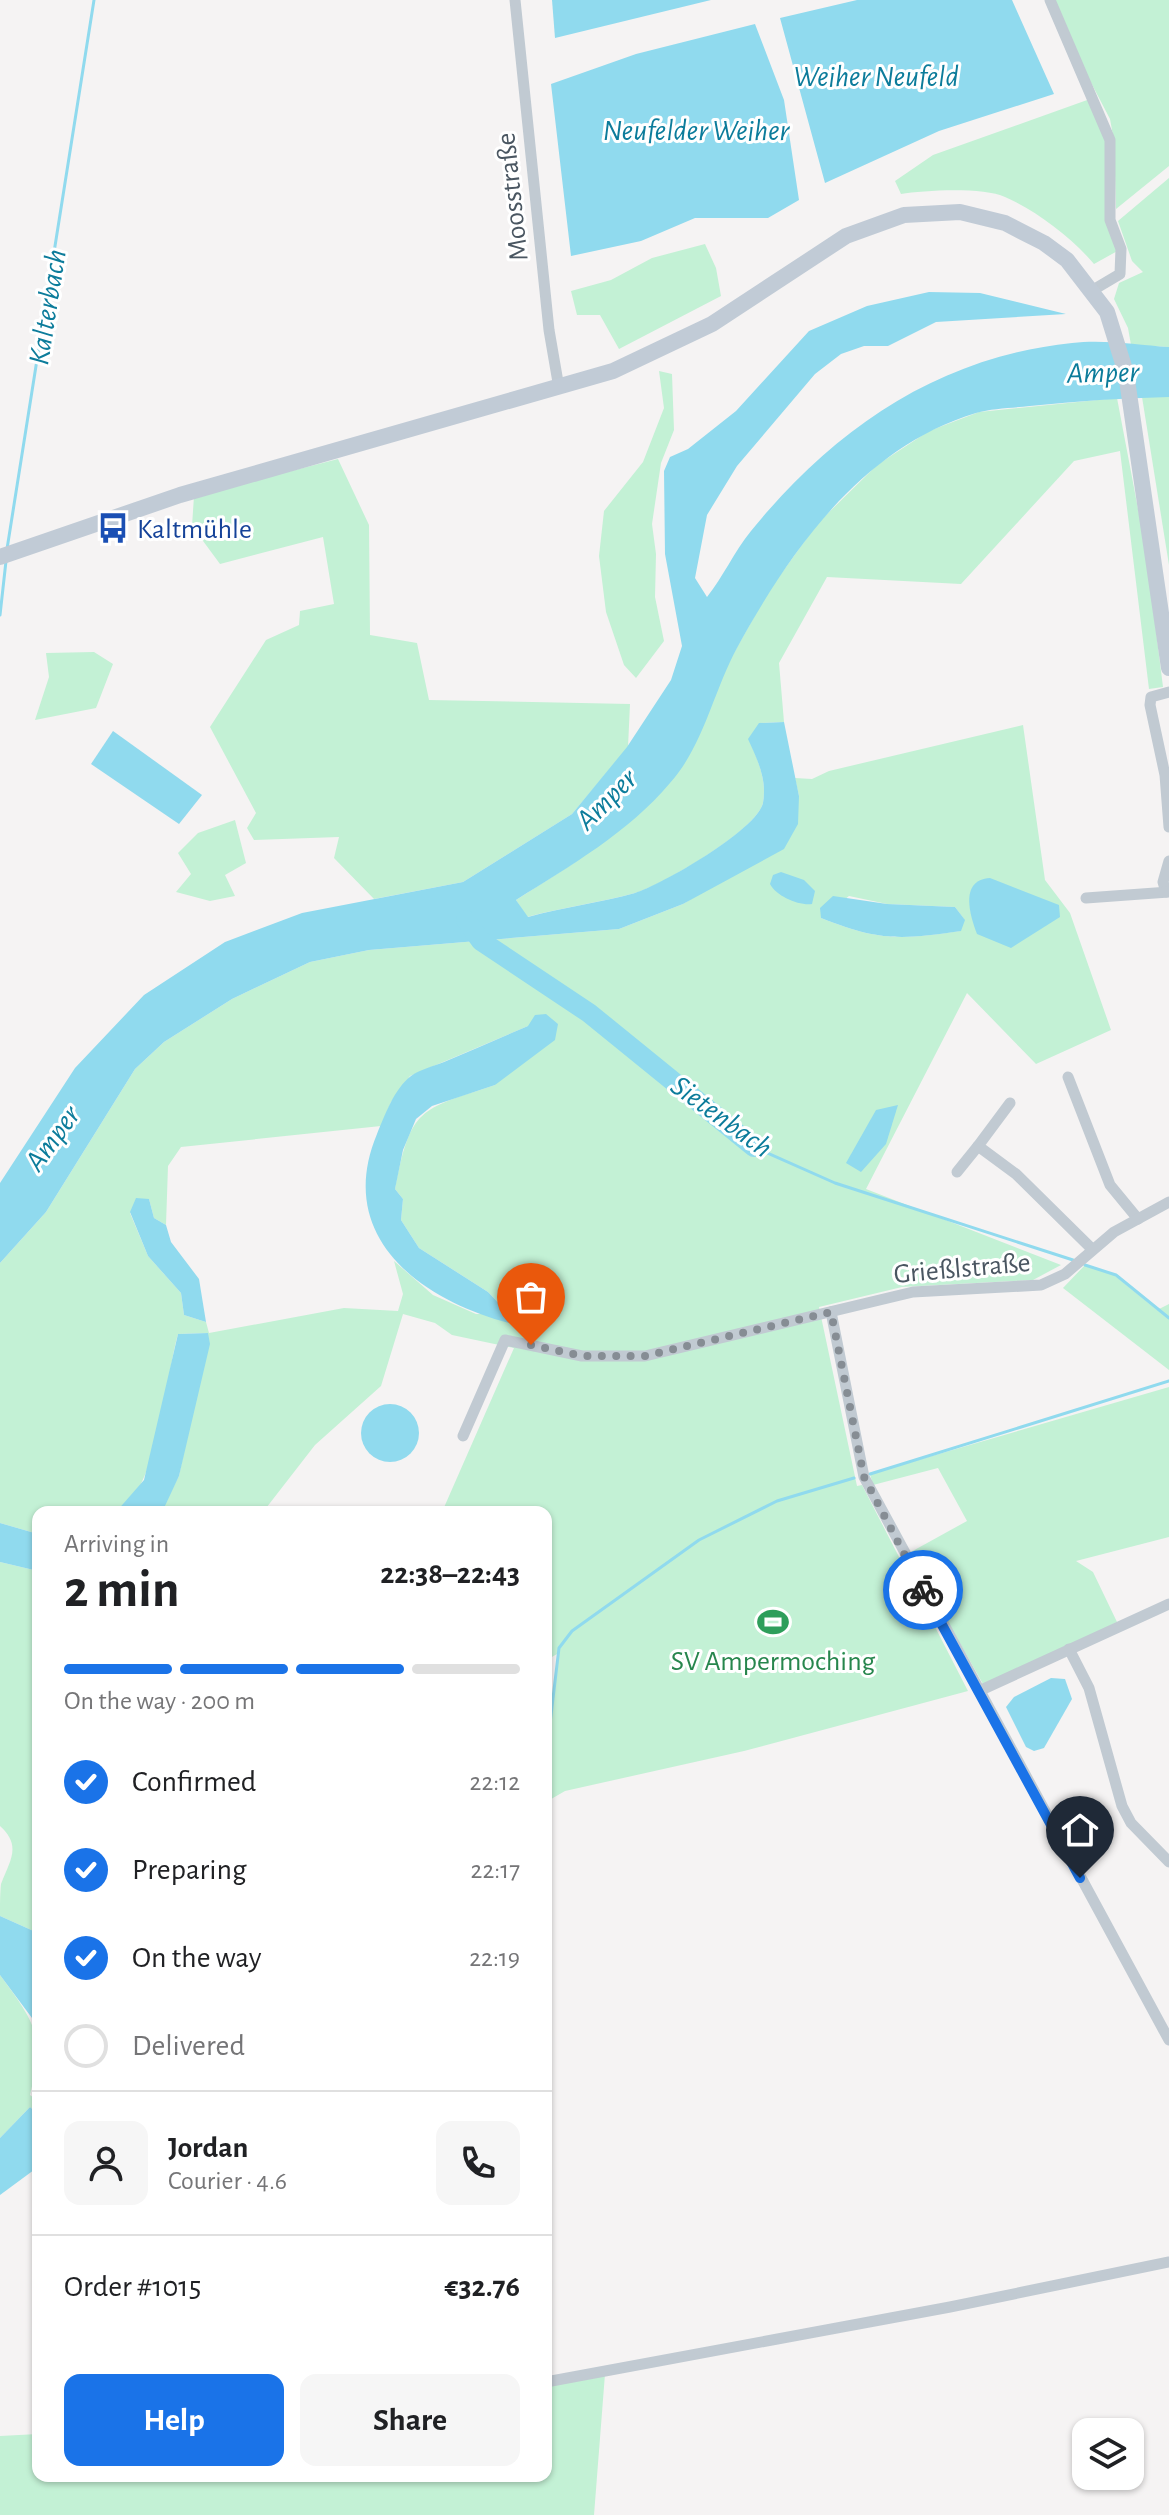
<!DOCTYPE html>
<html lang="en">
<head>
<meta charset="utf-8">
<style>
	:root { --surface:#fff; --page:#f6f6f6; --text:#202124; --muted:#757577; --line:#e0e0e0; --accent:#1a73e8 }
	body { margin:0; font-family:"Alegreya Sans",sans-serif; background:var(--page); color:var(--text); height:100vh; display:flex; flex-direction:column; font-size:30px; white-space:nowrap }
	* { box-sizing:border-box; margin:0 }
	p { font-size:26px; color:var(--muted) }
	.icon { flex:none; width:44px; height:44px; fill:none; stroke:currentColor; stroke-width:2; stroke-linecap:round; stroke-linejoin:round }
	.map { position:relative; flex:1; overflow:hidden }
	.drawer { position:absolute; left:32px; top:1506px; width:520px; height:976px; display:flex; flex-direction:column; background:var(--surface); border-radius:16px; box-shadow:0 2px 6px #0004 }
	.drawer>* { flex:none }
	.buttons { position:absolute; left:1072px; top:2418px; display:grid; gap:16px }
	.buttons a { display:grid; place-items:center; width:72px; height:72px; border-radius:16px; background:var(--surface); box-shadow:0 2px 6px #0004; font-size:40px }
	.pin { position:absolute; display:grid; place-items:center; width:68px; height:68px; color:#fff; margin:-82px -34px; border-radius:50% 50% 50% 0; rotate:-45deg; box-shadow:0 0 8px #0007 }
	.pin .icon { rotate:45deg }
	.courier { position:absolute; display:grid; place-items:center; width:80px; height:80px; margin:-40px; border:6px solid #1a73e8; border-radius:50%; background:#fff; color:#222; box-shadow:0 2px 10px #0007 }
	.headline em { font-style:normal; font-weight:700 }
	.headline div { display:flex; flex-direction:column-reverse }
	.headline { display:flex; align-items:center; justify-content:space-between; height:136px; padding:0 32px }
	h1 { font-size:52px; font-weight:700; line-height:60px }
	.bar { display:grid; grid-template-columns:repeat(4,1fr); gap:12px 8px; align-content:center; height:96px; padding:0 32px }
	.bar i { height:10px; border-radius:6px; background:var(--line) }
	.bar .on { background:var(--accent) }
	.bar p { grid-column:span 4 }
	.line { display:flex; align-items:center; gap:20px; padding:0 32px; border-top:2px solid var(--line) }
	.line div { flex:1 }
	.round { display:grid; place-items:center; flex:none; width:84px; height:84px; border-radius:16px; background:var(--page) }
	ol { padding:0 32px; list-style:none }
	li { display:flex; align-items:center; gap:24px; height:88px }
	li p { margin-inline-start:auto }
	li .icon { padding:8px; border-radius:50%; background:var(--accent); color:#fff; stroke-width:4 }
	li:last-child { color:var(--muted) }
	li i { width:44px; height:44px; border:4px solid var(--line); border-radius:50% }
	.primary-button { display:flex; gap:16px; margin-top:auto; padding:16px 32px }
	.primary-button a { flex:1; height:92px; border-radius:16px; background:var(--accent); color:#fff; font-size:32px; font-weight:700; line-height:92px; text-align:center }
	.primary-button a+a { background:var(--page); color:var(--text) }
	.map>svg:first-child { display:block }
	.green { fill:#c3f1d5; fill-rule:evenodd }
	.water { fill:#90daee }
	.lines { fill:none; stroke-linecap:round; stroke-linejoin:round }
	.stream { stroke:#90daee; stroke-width:3 }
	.river { stroke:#90daee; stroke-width:20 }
	.minor { stroke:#c1cad2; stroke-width:11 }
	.secondary { stroke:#c1cbd6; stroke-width:16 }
	.done { stroke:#868d94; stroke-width:8; stroke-dasharray:0 14.4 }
	.route { stroke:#1a73e8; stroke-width:10 }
	.labels { text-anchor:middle; stroke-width:6; stroke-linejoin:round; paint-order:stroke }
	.street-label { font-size:28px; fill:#4a5661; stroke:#fff }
	.transit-label { font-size:28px; fill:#164399; stroke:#fff; text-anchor:start }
	.leisure-label { font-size:28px; fill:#27864d; stroke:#fff }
	.water-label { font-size:30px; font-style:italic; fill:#0c7c9b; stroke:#fff }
</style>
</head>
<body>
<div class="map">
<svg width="1169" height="2515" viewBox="0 0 1169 2515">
	<rect width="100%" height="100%" fill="#f5f3f3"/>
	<!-- green -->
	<g class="green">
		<polygon points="1048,0 1169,0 1169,166 1116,209 1114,141 1110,119"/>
		<path d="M1090 99 1110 147 1107 225 1121 249 1094 264C1072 238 1037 211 1005 197 984 187 925 190 901 194L895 181 933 155Z"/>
		<polygon points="1169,178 1169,347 1131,345 1128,328 1114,299 1119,283 1143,272 1132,261 1118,221"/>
		<polygon points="705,244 716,268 721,296 619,349 600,315 577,315 571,291 611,280 652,258"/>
		<polygon points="659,371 672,374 674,430 661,463 652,524 656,554 655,597 664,641 636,678 624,665 606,612 599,556 604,511 643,462 664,408"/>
		<polygon points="1142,397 1169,397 1169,565"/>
		<path d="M1117 398 1146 551 1163 687 1149 689 1120 451 1074 461 961 584 827 577 779 663 784 722 760 723 749 739C758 761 767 780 763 803 757 830 661 886 635 893 599 903 563 907 527 917L516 900 574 863 731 658 768 592 817 524 877 465 929 431 979 412Z"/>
		<polygon points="338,459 369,525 370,635 417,643 429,700 630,704 628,747 572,814 463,882 374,899 334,858 339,837 254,840 247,828 256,813 210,727 266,640 299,625 300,611 334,604 323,537 220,564 192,526 194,496"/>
		<polygon points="94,652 113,664 96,708 35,720 49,677 46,653"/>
		<path d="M1023 725 1045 880 1070 913 1111 1030 1036 1064 967 993 866 1189 1061 1265 1033 1280 902 1287 819 1307 857 1486 862 1485 968 1691 744 1751 565 1791 546 1802V1757L559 1653 550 1658 546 1695V1512H442L514 1348 452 1335 435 1323 403 1314 381 1386 315 1445 263 1512H160L179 1476 208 1333 178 1334C166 1375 158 1491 118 1511 104 1517 56 1512 38 1512V1534L0 1523V1263L46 1212 135 1069 164 1042 232 999 310 962 369 950 619 929 683 904 726 878 799 796 795 778 812 779 829 771ZM849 896 887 904 955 907 964 919 960 931C900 940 879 941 821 918ZM528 1026 495 1085C419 1110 411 1107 395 1189L403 1199 401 1220 419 1248 488 1292 509 1314H476L433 1295 394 1261 403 1294 398 1311 344 1308 209 1333 206 1322 184 1315 181 1293 148 1256 130 1213 149 1199 154 1218 166 1225 168 1166 181 1147 381 1126 391 1102 410 1076Z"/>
		<polygon points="235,820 246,863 225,875 235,896 210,901 176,892 191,874 178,853 198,833"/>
		<polygon points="1085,1265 1114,1275 1157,1310 1169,1304 1169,1370 1063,1288"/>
		<polygon points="1169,1387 1169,1537 1076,1561 1093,1572 1117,1622 1046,1659 983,1684 909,1553 967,1521 938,1468 873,1485 870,1474"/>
		<path d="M0 1562 38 1571V1933L0 1916C0 1906 0 1893 1 1884 10 1860 22 1846 0 1826Z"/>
		<path d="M0 1975C35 2023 45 2034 30 2095L38 2101V2114L30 2107 0 2138Z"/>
		<polygon points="605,2374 594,2515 0,2515 0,2436 38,2434 38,2476 546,2476 546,2386"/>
	</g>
	<!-- water -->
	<g class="water">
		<polygon points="552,0 711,0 555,38"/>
		<polygon points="857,0 1012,0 1054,94 939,131 825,183 780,18"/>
		<polygon points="755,24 784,100 799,200 768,218 695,218 641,241 571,256 551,84 636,54"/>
		<path d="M929 292 980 293 1066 314 936 322 888 346H864L841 354 815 374 737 466 707 515 695 578 707 597C723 577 734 552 751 531 834 429 938 357 1072 343 1103 339 1138 345 1169 347V397C1122 398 1077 401 1030 406 1013 408 993 408 976 413 863 447 791 549 737 648 713 692 704 745 670 783 629 832 570 866 516 900L528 917C563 907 600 903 635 893 661 885 757 830 763 803 767 779 758 761 748 739L759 723 784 722 799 796 798 824 784 849 683 904 619 929 369 950 310 962 232 999 164 1042 135 1069 46 1212 0 1263V1183L75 1068 144 995 225 942 302 913 463 882 572 814 627 747 671 680 682 646 665 554 664 471 670 457 688 449 736 411 809 331 867 306Z"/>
		<polygon points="113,731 202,795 179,824 91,764"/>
		<path d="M781 872 804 880 815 891 812 904C799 906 776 896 770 884L773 875Z"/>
		<path d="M990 878 1059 905 1060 917 1011 948 977 934C969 913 960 880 990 878Z"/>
		<path d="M833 896 887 904 955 907 965 920 961 931C900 940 879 941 821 918L820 908Z"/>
		<path d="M546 1014 558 1024 555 1040 495 1085 432 1106 416 1119 403 1150 395 1189 403 1199 401 1220 419 1248 488 1292 509 1314V1323C421 1300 334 1237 377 1134 385 1115 394 1089 411 1076 419 1070 434 1066 444 1062 472 1050 500 1038 528 1026L535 1015Z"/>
		<polygon points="898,1105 886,1144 861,1172 846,1163 876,1110"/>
		<polygon points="136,1198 149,1199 154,1218 166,1225 171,1242 199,1279 206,1322 184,1315 181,1293 148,1256 130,1212"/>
		<polygon points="208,1333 210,1344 179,1476 164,1508 160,1512 116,1512 144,1480 178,1334"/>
		<circle cx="390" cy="1433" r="29"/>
		<polygon points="0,1523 38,1534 38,1571 0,1562"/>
		<polygon points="1051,1678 1065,1679 1072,1699 1044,1748 1034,1751 1026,1747 1006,1707 1014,1697"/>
		<polygon points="0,1916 38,1933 38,2046 32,2018 0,1975"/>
		<polygon points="30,2107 38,2114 38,2167 0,2195 0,2138"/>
	</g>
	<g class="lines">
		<!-- stream -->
		<g class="stream">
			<polyline points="7,549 94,0"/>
			<polyline points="0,615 6,561"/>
			<polyline points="754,1147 835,1183 1073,1260"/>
			<polyline points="1085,1265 1116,1275 1169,1318"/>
			<polyline points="870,1474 1169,1381"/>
			<polyline points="546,1757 559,1648 572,1631 699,1540 777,1501 854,1478"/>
		</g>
		<!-- river -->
		<polyline class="river" points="466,920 481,941 589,1013 754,1147"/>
		<!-- minor -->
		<g class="minor">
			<polyline points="515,0 549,330 559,388"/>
			<polyline points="1050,0 1110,140 1110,220 1121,249 1120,274 1093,290"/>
			<polyline points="1169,692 1151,697 1150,705 1165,775 1169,827"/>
			<polyline points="1166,892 1163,882 1169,861"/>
			<polyline points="1086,898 1169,892"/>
			<polyline points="1068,1077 1110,1185 1138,1219"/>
			<polyline points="1010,1103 978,1146 1016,1174 1091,1248"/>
			<polyline points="957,1172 978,1146"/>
			<polyline points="831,1312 864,1477 1169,2040"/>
			<polyline points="463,1436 505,1340 582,1356 645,1356 913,1292 1041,1285 1065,1274 1114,1232 1169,1202"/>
			<polyline points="1069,1649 1089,1688 1122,1806 1131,1823 1169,1862"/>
			<polyline points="979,1691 1169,1604"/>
			<polyline points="546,2382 950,2307 1169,2262"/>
		</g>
		<!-- secondary -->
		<polyline class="secondary" points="0,557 180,495 613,371 712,324 846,236 904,215 960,212 1005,223 1044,243 1067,260 1107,312 1126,373 1169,668"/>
	</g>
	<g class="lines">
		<!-- done -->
		<polyline class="done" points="531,1345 582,1356 645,1356 831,1312 864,1477 923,1590"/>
		<!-- route -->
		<polyline class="route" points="923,1590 1080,1878"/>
	</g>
	<!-- icons -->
	<defs>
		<symbol id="bus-bare" viewBox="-9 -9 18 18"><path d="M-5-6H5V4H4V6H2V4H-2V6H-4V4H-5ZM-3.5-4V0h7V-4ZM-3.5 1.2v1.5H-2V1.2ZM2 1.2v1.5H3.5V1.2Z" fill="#1a4fb4" stroke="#fff" stroke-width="2.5" paint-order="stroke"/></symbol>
		<symbol id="stadium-bare" viewBox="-9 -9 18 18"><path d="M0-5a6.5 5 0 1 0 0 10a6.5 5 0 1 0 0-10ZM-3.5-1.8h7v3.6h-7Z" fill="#2e9e5b" stroke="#fff" stroke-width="2.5" paint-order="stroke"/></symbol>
	</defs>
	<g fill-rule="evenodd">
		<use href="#bus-bare" x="91" y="506" width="44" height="44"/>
		<use href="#stadium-bare" x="751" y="1600" width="44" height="44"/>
	</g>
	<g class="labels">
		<!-- street labels -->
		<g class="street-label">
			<text transform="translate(511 197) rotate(-96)" y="10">Moosstraße</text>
			<text transform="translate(962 1267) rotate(-5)" y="10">Grießlstraße</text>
		</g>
		<!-- transit labels -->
		<g class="transit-label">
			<text x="137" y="538">Kaltmühle</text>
		</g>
		<!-- leisure labels -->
		<g class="leisure-label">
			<text x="773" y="1670">SV Ampermoching</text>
		</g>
		<!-- water labels -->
		<g class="water-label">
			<text x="876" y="86">Weiher Neufeld</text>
			<text x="696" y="140">Neufelder Weiher</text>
			<text transform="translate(47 307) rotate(-81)" y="10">Kalterbach</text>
			<text transform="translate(1103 372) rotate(-1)" y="10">Amper</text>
			<text transform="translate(606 799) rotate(-45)" y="10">Amper</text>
			<text transform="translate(722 1116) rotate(36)" y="10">Sietenbach</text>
			<text transform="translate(52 1138) rotate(-54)" y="10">Amper</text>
		</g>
	</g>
</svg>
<div class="buttons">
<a><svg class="icon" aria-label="layers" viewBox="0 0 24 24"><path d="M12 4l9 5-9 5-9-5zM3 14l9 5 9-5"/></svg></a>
</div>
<div class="pin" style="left:531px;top:1345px;background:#ea580c"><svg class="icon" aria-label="bag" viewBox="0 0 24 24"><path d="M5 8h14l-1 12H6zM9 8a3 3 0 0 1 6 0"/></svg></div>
<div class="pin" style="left:1080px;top:1878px;background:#1f2937"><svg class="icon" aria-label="home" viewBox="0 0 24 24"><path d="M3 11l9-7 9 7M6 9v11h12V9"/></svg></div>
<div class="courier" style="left:923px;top:1590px"><svg class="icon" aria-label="bike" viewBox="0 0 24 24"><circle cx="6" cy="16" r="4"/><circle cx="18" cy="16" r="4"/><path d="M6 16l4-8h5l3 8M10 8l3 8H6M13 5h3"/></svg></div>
<section class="drawer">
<div class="headline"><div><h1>2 min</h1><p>Arriving in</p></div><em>22:38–22:43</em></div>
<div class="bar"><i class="on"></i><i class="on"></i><i class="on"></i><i></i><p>On the way · 200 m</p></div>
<ol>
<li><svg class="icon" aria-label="check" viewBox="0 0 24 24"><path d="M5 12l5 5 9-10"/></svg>Confirmed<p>22:12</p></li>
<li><svg class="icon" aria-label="check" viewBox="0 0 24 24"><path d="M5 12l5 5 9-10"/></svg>Preparing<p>22:17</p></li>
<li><svg class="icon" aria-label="check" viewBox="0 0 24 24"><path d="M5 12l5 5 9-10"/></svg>On the way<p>22:19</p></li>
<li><i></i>Delivered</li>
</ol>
<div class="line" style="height:144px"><a class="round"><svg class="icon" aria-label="person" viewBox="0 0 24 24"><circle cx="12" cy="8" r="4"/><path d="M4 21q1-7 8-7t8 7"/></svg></a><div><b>Jordan</b><p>Courier · 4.6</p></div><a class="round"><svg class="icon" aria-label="phone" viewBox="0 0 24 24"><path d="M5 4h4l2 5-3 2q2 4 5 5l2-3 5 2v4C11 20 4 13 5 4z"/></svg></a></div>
<div class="line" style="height:104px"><div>Order #1015</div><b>€32.76</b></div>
<div class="primary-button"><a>Help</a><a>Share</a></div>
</section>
</div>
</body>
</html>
